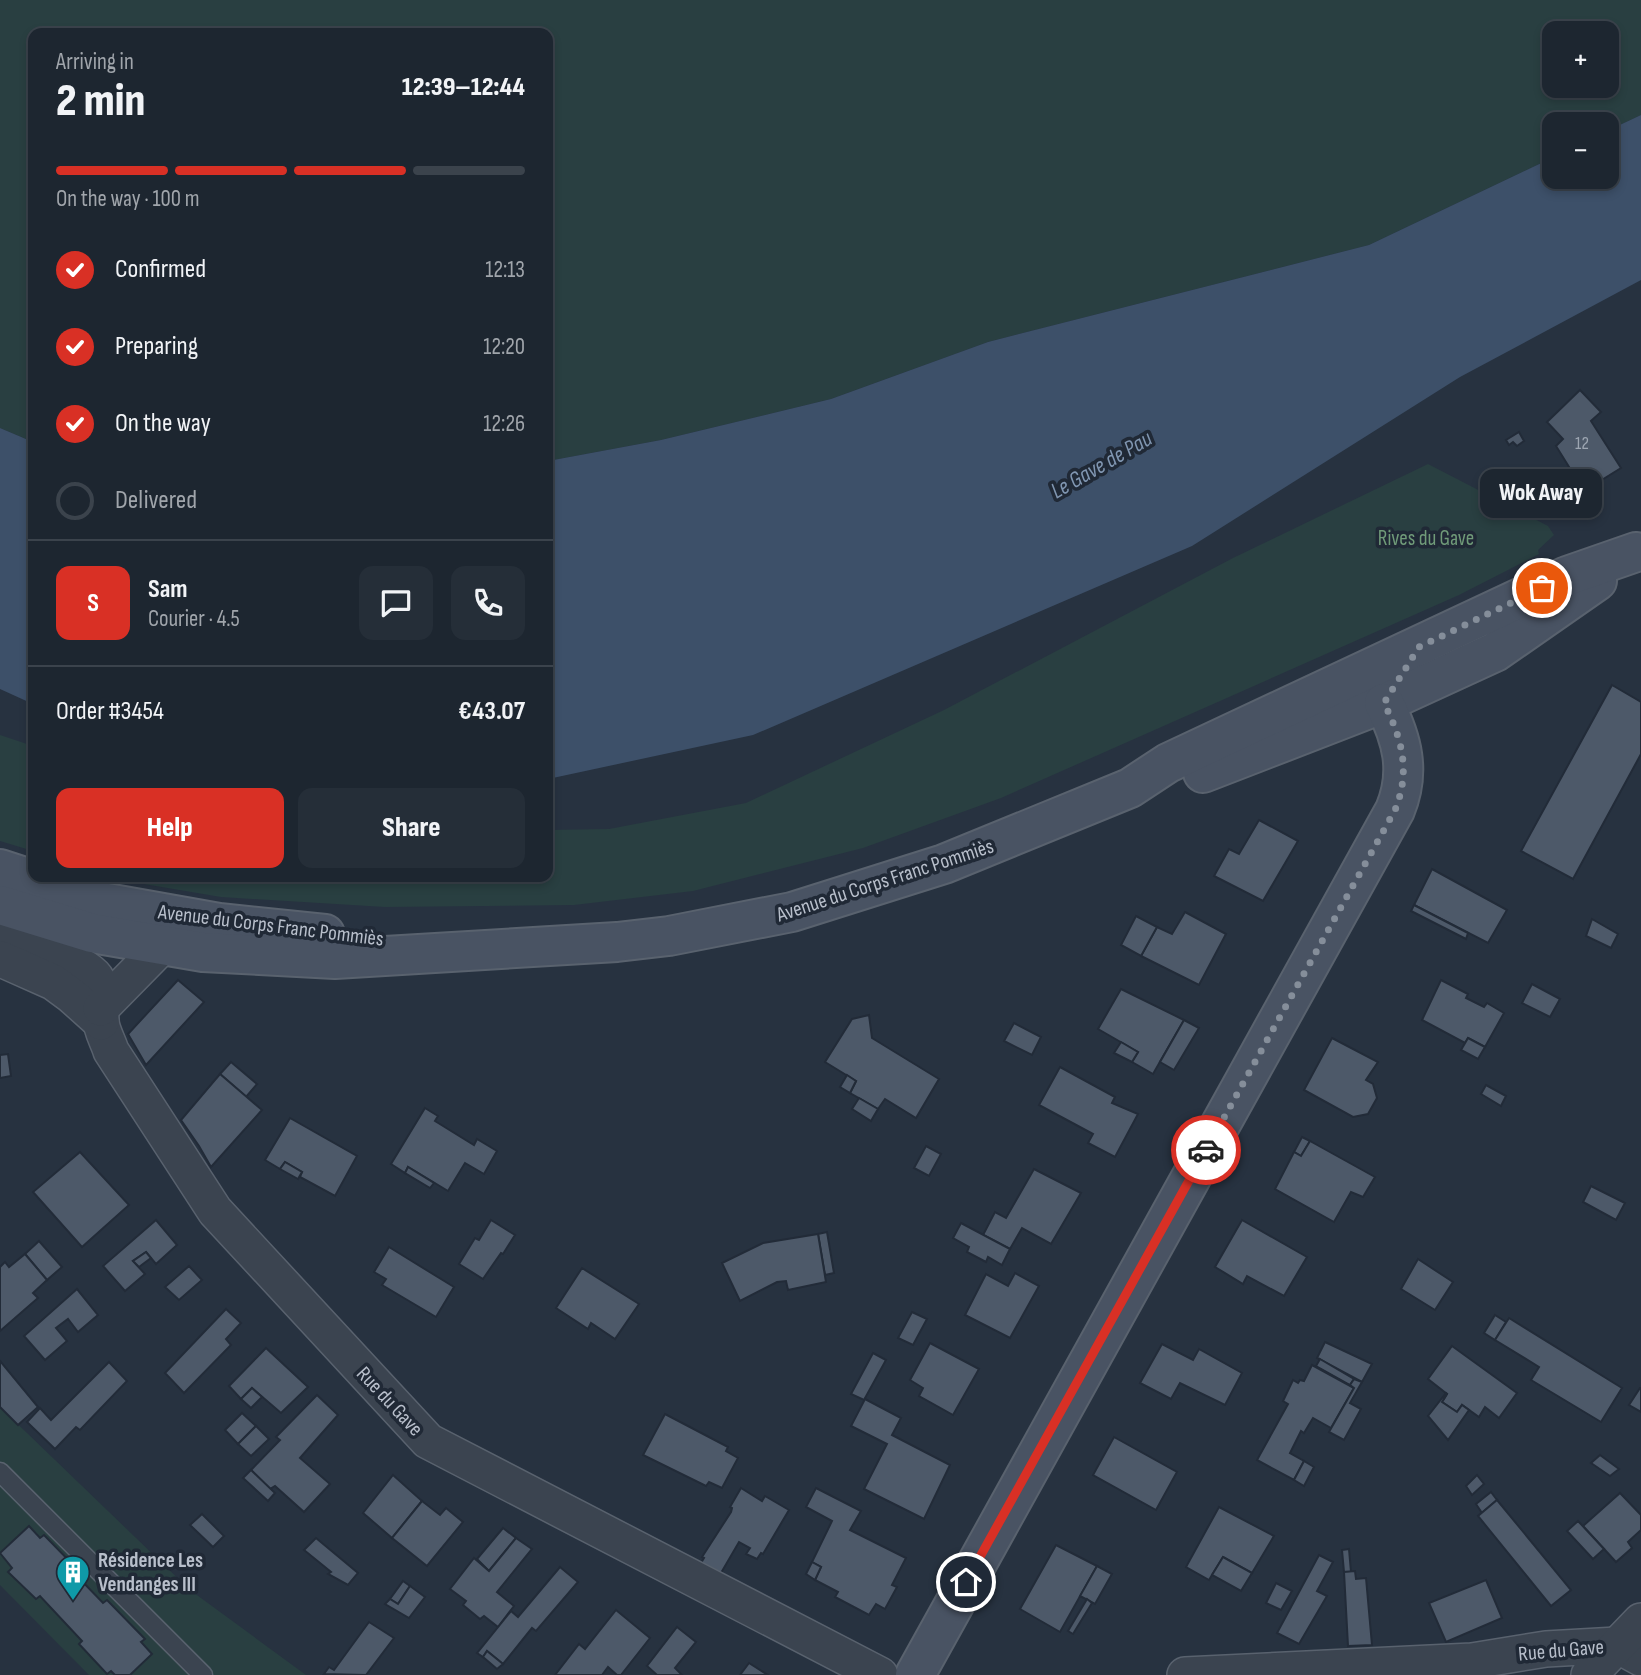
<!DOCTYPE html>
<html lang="en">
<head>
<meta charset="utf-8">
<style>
	:root { --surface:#1d2630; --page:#252e38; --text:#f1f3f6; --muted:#a0a5ab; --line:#3b434c; --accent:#d93025 }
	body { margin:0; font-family:"Sofia Sans Condensed",sans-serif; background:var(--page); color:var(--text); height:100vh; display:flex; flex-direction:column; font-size:26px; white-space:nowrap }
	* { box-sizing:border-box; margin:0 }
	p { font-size:23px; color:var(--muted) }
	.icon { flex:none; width:38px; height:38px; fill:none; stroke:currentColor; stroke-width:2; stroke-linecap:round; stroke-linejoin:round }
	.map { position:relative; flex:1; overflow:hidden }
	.details { position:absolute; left:28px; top:28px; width:525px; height:854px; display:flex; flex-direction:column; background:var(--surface); border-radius:14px; box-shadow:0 4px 10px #0003,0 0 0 2px var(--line) }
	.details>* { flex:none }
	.tools { position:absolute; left:1542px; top:21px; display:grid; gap:14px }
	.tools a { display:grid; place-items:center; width:77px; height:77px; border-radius:14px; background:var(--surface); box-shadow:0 4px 10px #0003,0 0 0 2px var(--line); font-size:35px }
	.pin { position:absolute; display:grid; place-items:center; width:60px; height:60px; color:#fff; margin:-30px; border:4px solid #fff; border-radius:50%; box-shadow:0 2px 7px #0007 }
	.courier { position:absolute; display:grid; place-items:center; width:70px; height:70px; margin:-35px; border:5px solid #d93025; border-radius:50%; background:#fff; color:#222; box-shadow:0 2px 9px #0007 }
	.bubble { position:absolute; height:49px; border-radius:14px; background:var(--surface); box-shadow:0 4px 10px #0003,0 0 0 2px var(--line); font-size:23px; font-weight:800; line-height:49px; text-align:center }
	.head em { font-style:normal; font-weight:800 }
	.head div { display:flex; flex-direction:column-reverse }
	.head { display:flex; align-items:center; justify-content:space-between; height:119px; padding:0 28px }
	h1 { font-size:46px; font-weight:800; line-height:52px }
	.bar { display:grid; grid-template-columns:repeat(4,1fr); gap:10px 7px; align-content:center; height:84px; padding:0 28px }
	.bar i { height:9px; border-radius:5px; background:var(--line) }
	.bar .selected { background:var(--accent) }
	.bar p { grid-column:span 4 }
	.line { display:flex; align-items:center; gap:18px; padding:0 28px; border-top:2px solid var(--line) }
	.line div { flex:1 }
	.round { display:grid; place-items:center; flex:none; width:74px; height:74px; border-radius:14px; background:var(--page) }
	ol { padding:0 28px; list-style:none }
	li { display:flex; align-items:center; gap:21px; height:77px }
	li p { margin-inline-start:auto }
	li .icon { padding:7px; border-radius:50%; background:var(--accent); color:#fff; stroke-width:4 }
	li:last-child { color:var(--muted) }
	li i { width:38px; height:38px; border:4px solid var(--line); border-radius:50% }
	.cta { display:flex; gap:14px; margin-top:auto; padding:14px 28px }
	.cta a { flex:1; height:80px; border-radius:14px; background:var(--accent); color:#fff; font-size:28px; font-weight:800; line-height:80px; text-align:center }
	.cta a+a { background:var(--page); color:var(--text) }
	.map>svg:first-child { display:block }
	.green { fill:#293f41; fill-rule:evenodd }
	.water { fill:#3d5069 }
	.building { fill:#4d5969; stroke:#222b38; stroke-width:2 }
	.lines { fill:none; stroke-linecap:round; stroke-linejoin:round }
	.lane-casing { stroke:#59626e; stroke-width:21 }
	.street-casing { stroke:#59626e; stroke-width:38 }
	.secondary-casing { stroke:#59626e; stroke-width:42 }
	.lane { stroke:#3b4450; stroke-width:18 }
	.street { stroke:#3b4450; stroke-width:35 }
	.secondary { stroke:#495363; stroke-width:38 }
	.done { stroke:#858e9a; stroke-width:7; stroke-dasharray:0 12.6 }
	.route { stroke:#d93025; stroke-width:9 }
	.labels { text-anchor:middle; stroke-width:7; stroke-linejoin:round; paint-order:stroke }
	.number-label { font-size:18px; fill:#9da6b2 }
	.park-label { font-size:21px; fill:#709b79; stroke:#202936 }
	.street-label { font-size:21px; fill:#b8bfcb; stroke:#202936 }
	.poi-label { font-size:21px; font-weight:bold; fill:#b8bfcb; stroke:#202936; text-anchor:start }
	.water-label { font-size:23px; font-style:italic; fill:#8096b1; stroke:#202936 }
</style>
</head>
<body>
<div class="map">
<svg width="1641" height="1675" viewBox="0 0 1641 1675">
	<rect width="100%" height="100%" fill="#273240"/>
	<!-- green -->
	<g class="green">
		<path d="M0 0H1641V115L1607 131 1606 124H1554V157L1369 245 988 342 831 399 661 440 548 461V33H33V442L0 428ZM1554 33H1606V86H1554Z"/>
		<polygon points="1428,464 1548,526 1554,535 1538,550 1539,554 1459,595 1001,798 863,848 693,891 574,905 385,907 221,897 126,881 113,877 548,877 548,830 609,829 746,803 944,710 1233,558"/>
		<polygon points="0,735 33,746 33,851 0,841"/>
		<polygon points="0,1407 190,1590 306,1675 214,1675 0,1463"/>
		<polygon points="0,1485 192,1675 89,1675 0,1585"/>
	</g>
	<!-- water -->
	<g class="water">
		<polygon points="1641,115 1641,280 1460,377 1192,546 753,735 548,779 548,461 661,440 831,399 988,342 1369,245 1554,157 1554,177 1606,177 1607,131"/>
		<polygon points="0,428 33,442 33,704 0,689"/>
	</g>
	<!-- building -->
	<g class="building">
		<polygon points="1580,390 1601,412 1591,421 1621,468 1584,491 1556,446 1563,439 1547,422"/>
		<polygon points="1519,432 1524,441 1517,446 1513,442 1509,445 1506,440"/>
		<polygon points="1612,685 1641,702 1641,754 1573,879 1521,851"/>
		<polygon points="1259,820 1298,841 1263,901 1214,876 1229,849 1239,854"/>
		<polygon points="1432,869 1507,910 1488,943 1414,905"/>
		<polygon points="1414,905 1468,933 1466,939 1411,911"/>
		<polygon points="1185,912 1226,934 1199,985 1141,956 1157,927 1172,934"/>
		<polygon points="1136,916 1157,927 1141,956 1121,945"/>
		<polygon points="1592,919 1618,934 1611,948 1586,936"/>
		<polygon points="178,980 204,1002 146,1065 128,1034"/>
		<polygon points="1441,980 1468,994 1466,998 1484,1007 1487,1003 1504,1013 1485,1047 1468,1038 1465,1043 1422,1020"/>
		<polygon points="1532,984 1560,999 1550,1017 1522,1003"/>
		<polygon points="1121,989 1184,1020 1153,1074 1132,1062 1138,1052 1098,1029"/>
		<polygon points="869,1015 872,1038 939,1079 916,1118 885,1099 878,1109 850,1093 856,1081 825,1062 852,1019"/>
		<polygon points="1184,1020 1199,1028 1174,1070 1160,1062"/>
		<polygon points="1014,1023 1041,1037 1032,1055 1004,1041"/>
		<polygon points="1332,1038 1378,1062 1366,1080 1373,1084 1377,1098 1368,1114 1353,1117 1304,1090"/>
		<polygon points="1468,1038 1485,1047 1478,1059 1461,1050"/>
		<polygon points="1121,1042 1138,1052 1132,1062 1114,1053"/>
		<polygon points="8,1054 11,1076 0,1078 0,1055"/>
		<polygon points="231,1062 257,1084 246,1097 220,1074"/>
		<polygon points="1060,1067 1115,1097 1112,1103 1138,1114 1115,1157 1088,1143 1093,1134 1039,1105"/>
		<polygon points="220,1074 262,1110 211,1167 199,1146 181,1120"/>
		<polygon points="847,1075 856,1081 850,1093 840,1087"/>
		<polygon points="1486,1085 1506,1096 1501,1106 1481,1094"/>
		<polygon points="859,1098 878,1109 871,1121 852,1109"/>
		<polygon points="425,1108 438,1116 435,1121 474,1145 477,1139 497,1151 484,1174 465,1163 448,1191 408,1167 405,1173 391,1164"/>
		<polygon points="290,1118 357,1156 335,1196 300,1177 302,1172 285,1162 280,1169 265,1160"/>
		<polygon points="1302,1137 1310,1141 1301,1156 1294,1152"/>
		<polygon points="1310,1141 1375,1177 1363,1197 1351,1192 1334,1222 1275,1189 1294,1152 1301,1156"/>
		<polygon points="926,1146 941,1154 929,1176 914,1168"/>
		<polygon points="80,1152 129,1205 82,1247 33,1192"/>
		<polygon points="285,1162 302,1172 298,1179 280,1169"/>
		<polygon points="408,1167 434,1183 430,1188 405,1173"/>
		<polygon points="1034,1169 1081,1193 1051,1244 1022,1228 1010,1249 983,1235 995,1212 1006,1218"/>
		<polygon points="1591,1186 1625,1203 1616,1220 1583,1202"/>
		<polygon points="156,1220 177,1245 156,1264 146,1252 133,1261 145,1274 125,1291 103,1266"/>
		<polygon points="491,1220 515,1235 503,1254 501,1253 483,1279 459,1264 475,1238 479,1240"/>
		<polygon points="1242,1220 1307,1257 1284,1296 1247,1276 1243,1284 1215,1267"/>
		<polygon points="961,1223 1010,1249 1002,1265 988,1257 986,1262 967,1252 969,1247 953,1238"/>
		<polygon points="827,1232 834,1273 825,1275 818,1234"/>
		<polygon points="818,1234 826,1282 788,1290 786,1281 777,1282 740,1301 722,1263 763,1243"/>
		<polygon points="39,1241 62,1267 47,1280 25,1254"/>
		<polygon points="389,1247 454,1287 436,1317 382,1285 386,1279 374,1272"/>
		<polygon points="146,1252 151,1258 139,1267 133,1261"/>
		<polygon points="25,1254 47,1280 33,1293 38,1298 0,1331 0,1267 5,1262 9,1267"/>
		<polygon points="1418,1259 1453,1282 1435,1310 1401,1289"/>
		<polygon points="189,1266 202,1280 179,1300 165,1287"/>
		<polygon points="582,1268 639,1304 615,1339 591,1323 588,1329 556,1308"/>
		<polygon points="1015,1273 1039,1286 1010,1338 965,1315 986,1274 1008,1286"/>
		<polygon points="77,1289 98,1315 78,1332 68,1319 56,1328 67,1341 45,1360 24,1336"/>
		<polygon points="226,1309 241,1323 226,1339 231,1345 184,1393 165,1373"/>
		<polygon points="912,1312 927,1319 913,1345 898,1338"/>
		<polygon points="1495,1315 1506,1322 1495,1340 1484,1333"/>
		<polygon points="1509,1318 1622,1388 1601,1422 1531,1380 1539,1367 1495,1340"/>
		<polygon points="1325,1342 1372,1364 1362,1382 1317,1358"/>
		<polygon points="930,1343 979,1369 953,1415 919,1396 923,1388 910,1380"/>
		<polygon points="1162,1344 1193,1360 1199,1349 1242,1373 1225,1405 1180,1383 1171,1399 1140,1383"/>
		<polygon points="1452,1346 1517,1393 1499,1418 1485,1407 1479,1417 1462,1405 1457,1412 1442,1402 1447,1394 1428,1379"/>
		<polygon points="266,1348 308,1387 281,1413 252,1388 241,1399 229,1386"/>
		<polygon points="873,1353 886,1360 864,1400 851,1394"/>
		<polygon points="1320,1359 1354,1379 1350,1385 1316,1366"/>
		<polygon points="0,1361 38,1407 18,1425 0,1407"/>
		<polygon points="109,1362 127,1381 80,1430 76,1427 55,1449 27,1422 40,1408 51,1420"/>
		<polygon points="1312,1365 1354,1388 1331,1428 1313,1418 1304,1433 1301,1431 1290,1453 1304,1461 1294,1480 1257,1460 1288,1404 1283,1401 1293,1380 1298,1383 1300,1380 1304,1381"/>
		<polygon points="1354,1379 1362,1382 1350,1403 1361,1409 1344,1440 1329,1432 1354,1388 1350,1385"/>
		<polygon points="252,1388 262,1397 251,1408 241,1399"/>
		<polygon points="1640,1388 1641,1388 1641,1412 1629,1405"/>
		<polygon points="1446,1393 1447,1394 1442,1402 1457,1412 1462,1405 1469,1410 1448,1440 1428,1416"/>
		<polygon points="317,1395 338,1415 300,1458 330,1484 304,1512 275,1486 270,1489 251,1470 280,1440 276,1437"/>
		<polygon points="865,1399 901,1418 892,1435 950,1465 924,1519 864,1489 887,1444 851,1426"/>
		<polygon points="242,1413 256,1426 238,1444 225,1430"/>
		<polygon points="665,1414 728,1447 726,1451 738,1458 722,1488 709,1482 706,1486 643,1455"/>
		<polygon points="256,1426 269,1439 251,1456 238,1444"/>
		<polygon points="1114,1437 1177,1472 1156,1510 1093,1475"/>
		<polygon points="1600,1455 1619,1469 1610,1476 1591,1463"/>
		<polygon points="1304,1461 1314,1467 1304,1486 1294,1480"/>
		<polygon points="251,1470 275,1493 268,1501 243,1478"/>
		<polygon points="393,1475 422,1501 392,1538 363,1513"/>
		<polygon points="1477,1475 1484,1484 1472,1495 1466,1486"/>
		<polygon points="741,1488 762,1501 765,1496 789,1510 763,1554 761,1553 757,1559 746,1554 750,1548 739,1542 721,1573 701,1563 704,1558 702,1557 731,1512 732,1508 730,1507"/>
		<polygon points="816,1488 861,1511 850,1530 906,1558 892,1585 897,1587 885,1609 876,1604 869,1615 835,1597 838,1592 815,1580 821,1567 812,1562 832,1521 806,1507"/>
		<polygon points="1491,1492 1497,1500 1482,1513 1476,1504"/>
		<polygon points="1620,1493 1641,1515 1641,1530 1628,1542 1632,1548 1616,1562 1583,1526"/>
		<polygon points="1497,1500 1571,1590 1551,1606 1478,1516"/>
		<polygon points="422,1501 440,1515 446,1508 463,1522 427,1566 392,1538"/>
		<polygon points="1219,1507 1274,1536 1252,1573 1223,1557 1209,1580 1186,1567"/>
		<polygon points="202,1514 224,1536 213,1547 190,1525"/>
		<polygon points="1578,1521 1604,1549 1593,1559 1567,1531"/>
		<polygon points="29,1526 40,1538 44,1535 83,1575 79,1578 103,1603 107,1600 145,1639 141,1642 152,1654 130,1675 115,1675 111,1671 107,1674 79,1644 82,1641 40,1596 36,1599 8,1572 12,1568 0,1553"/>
		<polygon points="503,1528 516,1538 489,1571 477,1559"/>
		<polygon points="316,1538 358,1573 348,1585 328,1574 331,1572 304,1550"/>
		<polygon points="516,1538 532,1549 497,1592 514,1606 498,1627 484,1616 480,1619 463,1605 466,1601 450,1589 474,1558 489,1571"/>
		<polygon points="1056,1545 1097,1566 1060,1632 1020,1609"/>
		<polygon points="1349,1549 1351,1572 1344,1572 1342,1550"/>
		<polygon points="1319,1555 1333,1562 1317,1591 1327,1596 1299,1644 1277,1633"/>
		<polygon points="1223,1557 1252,1573 1241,1591 1212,1575"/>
		<polygon points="812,1562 821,1567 815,1580 806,1574"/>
		<polygon points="1097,1566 1112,1574 1095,1604 1080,1596"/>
		<polygon points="560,1567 578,1582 536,1631 532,1628 503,1664 487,1651 483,1657 477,1653 511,1611 518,1617"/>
		<polygon points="1355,1571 1356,1579 1366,1578 1372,1645 1348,1646 1344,1572"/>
		<polygon points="1486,1580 1502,1618 1446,1642 1429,1603"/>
		<polygon points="403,1581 410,1586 398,1604 390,1599"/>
		<polygon points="1276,1583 1292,1591 1281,1610 1266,1603"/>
		<polygon points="410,1586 425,1597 409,1618 385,1604 390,1599 398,1604"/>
		<polygon points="1087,1599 1092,1603 1073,1634 1068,1631"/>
		<polygon points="616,1610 650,1638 621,1675 617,1675 608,1667 602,1675 555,1675 579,1644 585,1649"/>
		<polygon points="369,1622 394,1638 366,1675 324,1674 329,1667 334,1670"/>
		<polygon points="677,1627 696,1642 675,1668 682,1675 657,1675 647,1666"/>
		<polygon points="487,1651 503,1664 497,1669 483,1657"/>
		<polygon points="749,1663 768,1675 740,1675"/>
	</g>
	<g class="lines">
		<defs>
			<polyline id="lane" points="0,1472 203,1675"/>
			<g id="street">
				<path d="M0 940C21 946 92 960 98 982 101 994 100 1007 101 1020 101 1030 108 1041 111 1051L215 1211 428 1441 880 1675"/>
				<polyline points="1,959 53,982 72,996 101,1022"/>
				<polyline points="101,1008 163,945"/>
				<polyline points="1185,1675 1472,1661 1546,1649 1617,1645 1641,1658"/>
				<polyline points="1589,1675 1641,1621"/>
			</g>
			<g id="secondary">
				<polyline points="1203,773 1384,703 1495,652 1597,581"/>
				<polyline points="0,869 101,902 219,923 325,934"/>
				<polyline points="0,905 92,933 203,952 335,959 617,942 669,936 792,912 944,864 1130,788 1168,763 1567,576 1636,552"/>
				<path d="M915 1675 1395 810C1411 771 1402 739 1384 703"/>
			</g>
		</defs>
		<!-- lane casing -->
		<use href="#lane" class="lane-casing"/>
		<!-- street casing -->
		<use href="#street" class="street-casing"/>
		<!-- secondary casing -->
		<use href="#secondary" class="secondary-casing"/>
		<!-- lane -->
		<use href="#lane" class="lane"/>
		<!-- street -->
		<use href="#street" class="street"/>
		<!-- secondary -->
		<use href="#secondary" class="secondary"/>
	</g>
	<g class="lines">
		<!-- done -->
		<path class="done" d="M1206 1150 1395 810C1411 771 1402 739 1384 703L1419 647 1542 588"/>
		<!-- route -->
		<polyline class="route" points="966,1582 1206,1150"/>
	</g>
	<!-- icons -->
	<defs>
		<symbol id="building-pin" viewBox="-11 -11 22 30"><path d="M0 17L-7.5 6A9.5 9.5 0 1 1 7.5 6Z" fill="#0f9aa8" stroke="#202936"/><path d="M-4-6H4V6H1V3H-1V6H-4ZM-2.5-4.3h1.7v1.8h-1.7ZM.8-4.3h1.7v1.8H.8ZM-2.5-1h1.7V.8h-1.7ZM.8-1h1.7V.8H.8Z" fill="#fff"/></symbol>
	</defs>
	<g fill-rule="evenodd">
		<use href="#building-pin" x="54" y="1553" width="38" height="52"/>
	</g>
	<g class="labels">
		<!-- number labels -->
		<g class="number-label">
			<text x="1582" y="449">12</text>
		</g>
		<!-- park labels -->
		<g class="park-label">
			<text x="1426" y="545">Rives du Gave</text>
		</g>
		<!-- street labels -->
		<g class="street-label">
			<text transform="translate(885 880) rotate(-18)" y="7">Avenue du Corps Franc Pommiès</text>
			<text transform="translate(271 925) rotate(7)" y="7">Avenue du Corps Franc Pommiès</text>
			<text transform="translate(390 1401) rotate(47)" y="7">Rue du Gave</text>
			<text transform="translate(1561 1650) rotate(-5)" y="7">Rue du Gave</text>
		</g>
		<!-- poi labels -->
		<g class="poi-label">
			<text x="98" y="1567">Résidence Les<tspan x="98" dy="24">Vendanges III</tspan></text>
		</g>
		<!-- water labels -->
		<g class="water-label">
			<text transform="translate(1101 464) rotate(-30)" y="8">Le Gave de Pau</text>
		</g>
	</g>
</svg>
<div class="tools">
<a>+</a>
<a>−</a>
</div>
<div class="pin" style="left:1542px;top:588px;background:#ea580c"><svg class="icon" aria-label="bag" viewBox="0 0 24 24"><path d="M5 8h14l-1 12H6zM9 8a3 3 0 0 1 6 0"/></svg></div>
<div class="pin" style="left:966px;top:1582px;background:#1f2937"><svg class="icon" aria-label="home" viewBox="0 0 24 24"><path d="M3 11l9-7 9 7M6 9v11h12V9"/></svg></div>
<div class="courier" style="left:1206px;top:1150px"><svg class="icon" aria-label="car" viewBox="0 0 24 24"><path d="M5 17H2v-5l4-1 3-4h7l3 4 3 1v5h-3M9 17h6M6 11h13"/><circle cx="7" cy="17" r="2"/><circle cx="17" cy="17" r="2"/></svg></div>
<div class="bubble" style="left:1480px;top:469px;width:122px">Wok Away</div>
<section class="details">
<div class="head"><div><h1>2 min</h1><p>Arriving in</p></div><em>12:39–12:44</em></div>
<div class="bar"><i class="selected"></i><i class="selected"></i><i class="selected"></i><i></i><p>On the way · 100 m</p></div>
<ol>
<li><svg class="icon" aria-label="check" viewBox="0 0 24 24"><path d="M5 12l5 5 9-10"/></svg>Confirmed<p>12:13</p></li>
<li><svg class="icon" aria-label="check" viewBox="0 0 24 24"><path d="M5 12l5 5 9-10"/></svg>Preparing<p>12:20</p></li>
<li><svg class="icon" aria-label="check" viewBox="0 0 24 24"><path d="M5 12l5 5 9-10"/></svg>On the way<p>12:26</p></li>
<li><i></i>Delivered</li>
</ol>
<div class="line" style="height:126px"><b class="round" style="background:var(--accent);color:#fff">S</b><div><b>Sam</b><p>Courier · 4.5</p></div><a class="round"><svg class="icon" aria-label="chat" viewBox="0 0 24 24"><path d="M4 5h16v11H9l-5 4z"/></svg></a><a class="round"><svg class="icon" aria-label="phone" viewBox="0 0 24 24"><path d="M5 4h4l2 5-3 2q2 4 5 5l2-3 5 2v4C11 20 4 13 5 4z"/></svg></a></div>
<div class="line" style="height:91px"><div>Order #3454</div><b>€43.07</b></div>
<div class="cta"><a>Help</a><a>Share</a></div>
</section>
</div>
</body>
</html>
